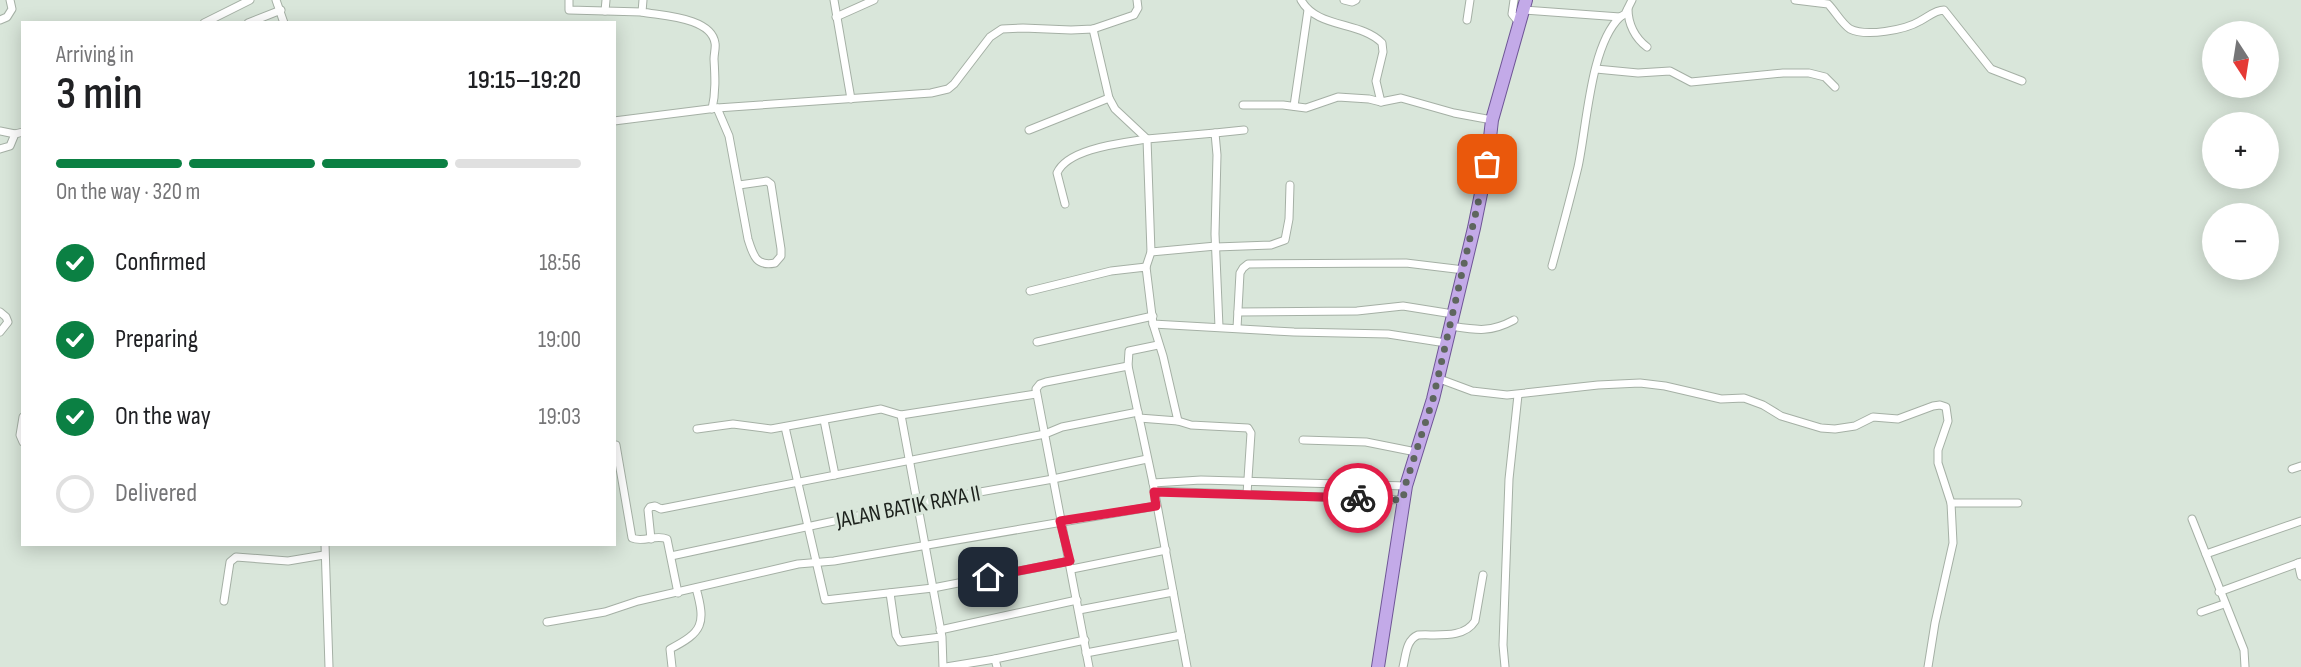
<!DOCTYPE html>
<html lang="en">
<head>
<meta charset="utf-8">
<style>
	:root { --surface:#fff; --page:#f6f6f6; --text:#202124; --muted:#757577; --line:#e0e0e0; --accent:#0b8043 }
	body { margin:0; font-family:"Sofia Sans Condensed",sans-serif; background:var(--page); color:var(--text); height:100vh; display:flex; flex-direction:column; font-size:26px; white-space:nowrap }
	* { box-sizing:border-box; margin:0 }
	p { font-size:23px; color:var(--muted) }
	.icon { flex:none; width:38px; height:38px; fill:none; stroke:currentColor; stroke-width:2; stroke-linecap:round; stroke-linejoin:round }
	.map { position:relative; flex:1; overflow:hidden }
	.panel { position:absolute; left:21px; top:21px; width:595px; height:525px; display:flex; flex-direction:column; background:var(--surface); border-radius:0px; box-shadow:0 4px 18px #0003 }
	.panel>* { flex:none }
	.needle { width:46px; rotate:168deg }
	.fabs { position:absolute; left:2202px; top:21px; display:grid; gap:14px }
	.fabs a { display:grid; place-items:center; width:77px; height:77px; border-radius:50%; background:var(--surface); box-shadow:0 4px 18px #0003; font-size:35px }
	.pin { position:absolute; display:grid; place-items:center; width:60px; height:60px; color:#fff; margin:-30px; border-radius:14px; box-shadow:0 4px 10px #0006 }
	.courier { position:absolute; display:grid; place-items:center; width:70px; height:70px; margin:-35px; border:5px solid #e11d48; border-radius:50%; background:#fff; color:#222; box-shadow:0 2px 9px #0007 }
	.overview em { font-style:normal; font-weight:600 }
	.overview div { display:flex; flex-direction:column-reverse }
	.overview { display:flex; align-items:center; justify-content:space-between; height:119px; padding:0 35px }
	h1 { font-size:46px; font-weight:600; line-height:52px }
	.bar { display:grid; grid-template-columns:repeat(4,1fr); gap:10px 7px; align-content:center; height:84px; padding:0 35px }
	.bar i { height:9px; border-radius:5px; background:var(--line) }
	.bar .selected { background:var(--accent) }
	.bar p { grid-column:span 4 }
	ol { padding:0 35px; list-style:none }
	li { display:flex; align-items:center; gap:21px; height:77px }
	li p { margin-inline-start:auto }
	li .icon { padding:7px; border-radius:50%; background:var(--accent); color:#fff; stroke-width:4 }
	li:last-child { color:var(--muted) }
	li i { width:38px; height:38px; border:4px solid var(--line); border-radius:50% }
	.map>svg:first-child { display:block }
	.lines { fill:none; stroke-linecap:round; stroke-linejoin:round }
	.street-casing { stroke:#a5b0a5; stroke-width:9 }
	.primary-casing { stroke:#6f5696; stroke-width:14 }
	.street { stroke:#fff; stroke-width:7 }
	.primary { stroke:#c3aae8; stroke-width:12 }
	.done { stroke:#5e665e; stroke-width:7; stroke-dasharray:0 12.6 }
	.route { stroke:#e11d48; stroke-width:9 }
	.labels { text-anchor:middle; stroke-width:7; stroke-linejoin:round; paint-order:stroke }
	.street-label { font-size:23px; fill:#1c211c; stroke:#d9e6da }
</style>
</head>
<body>
<div class="map">
<svg width="2301" height="667" viewBox="0 0 2301 667">
	<rect width="100%" height="100%" fill="#d9e6da"/>
	<g class="lines">
		<defs>
			<g id="street">
				<polyline points="276,0 284,23"/>
				<polyline points="569,0 569,10 642,12"/>
				<path d="M643 0 642 12C662 16 711 17 715 43 716 47 714 54 714 59 715 76 716 92 712 109"/>
				<polyline points="834,0 851,99"/>
				<path d="M1301 0C1317 29 1361 21 1382 43L1383 52 1376 81 1381 102 1401 98 1454 113 1492 120"/>
				<polyline points="1344,0 1352,2 1356,0"/>
				<polyline points="1514,0 1512,14 1520,24"/>
				<path d="M1795 0 1828 4C1835 11 1842 24 1850 29 1866 37 1905 30 1920 21 1928 17 1935 10 1944 10L1991 69 2022 81"/>
				<path d="M1628 9C1628 24 1635 38 1647 47"/>
				<polyline points="1524,10 1620,17 1625,14 1632,0"/>
				<polyline points="605,11 606,0"/>
				<polyline points="836,17 874,0"/>
				<polyline points="0,20 7,17 12,9 10,0"/>
				<polyline points="1467,20 1470,0"/>
				<polyline points="204,23 250,0"/>
				<polyline points="248,23 281,10"/>
				<polyline points="1093,29 1109,98 1115,109 1147,139"/>
				<polyline points="1596,69 1638,73 1670,71 1691,82 1783,73 1809,73 1825,77 1835,87"/>
				<polyline points="1243,105 1283,105 1306,108 1338,97 1369,99 1381,102"/>
				<polyline points="1294,106 1308,10"/>
				<path d="M717 108 729 136 748 239C753 255 756 267 775 263L781 256V249L771 184 767 181 739 185"/>
				<polyline points="614,121 717,108 931,93 948,89 954,84 990,37 1002,29 1023,28 1071,30 1093,29 1134,15 1138,8 1137,0"/>
				<polyline points="1029,130 1109,98"/>
				<polyline points="0,131 15,134"/>
				<polyline points="1215,133 1244,130"/>
				<polyline points="0,149 10,146 15,134 23,132"/>
				<path d="M1065 204 1057 173C1068 148 1123 143 1147 139"/>
				<polyline points="1216,247 1271,245 1285,240 1289,219 1290,185"/>
				<polyline points="1151,252 1216,246"/>
				<path d="M1552 266C1561 233 1570 200 1578 167 1587 126 1590 46 1620 17"/>
				<polyline points="1146,267 1151,252 1147,139 1215,133 1217,155 1215,234 1219,327"/>
				<polyline points="1030,291 1111,271 1146,267 1153,324 1294,332 1388,334 1446,343"/>
				<polyline points="0,312 6,317 8,322 0,332"/>
				<polyline points="1238,312 1357,311 1403,306 1453,314"/>
				<polyline points="1153,324 1163,356 1178,421"/>
				<path d="M1450 326C1476 330 1490 333 1514 320"/>
				<polyline points="1237,328 1240,273 1243,268 1248,264 1406,263 1464,270"/>
				<polyline points="1037,342 1153,316"/>
				<polyline points="1158,345 1129,351 1128,366 1153,483 1187,667"/>
				<polyline points="1437,378 1472,391 1507,395 1598,385 1640,383 1665,386 1721,399 1744,398 1763,405 1781,416 1821,428 1835,429 1855,426 1873,417 1898,419 1933,406 1940,405 1946,407 1948,421 1938,450 1938,463 1951,503 1953,543 1935,623 1928,667"/>
				<polyline points="901,415 942,637 943,667"/>
				<polyline points="23,417 20,435 23,442"/>
				<polyline points="1139,418 1178,421 1191,425 1248,428 1251,433 1247,494"/>
				<polyline points="824,420 835,475"/>
				<polyline points="785,427 825,600 933,588 1070,561"/>
				<polyline points="697,429 733,424 771,429 881,409 901,415 1036,394"/>
				<polyline points="1303,440 1366,442 1416,452"/>
				<path d="M616 445 632 538C643 543 656 534 667 539L678 593"/>
				<polyline points="2292,469 2301,466"/>
				<polyline points="1153,483 1201,480 1406,486"/>
				<polyline points="1154,491 1403,500"/>
				<polyline points="1951,503 2018,503"/>
				<polyline points="2192,519 2244,650 2245,667"/>
				<polyline points="651,539 648,510 650,507 655,506 661,509 1045,434 1062,427 1138,412"/>
				<polyline points="325,544 329,667"/>
				<polyline points="2206,554 2301,521"/>
				<polyline points="671,556 918,503 1053,479 1147,459"/>
				<polyline points="2298,563 2301,576"/>
				<polyline points="1072,569 1166,550"/>
				<polyline points="2219,592 2301,562"/>
				<polyline points="890,593 896,635 900,642 941,637"/>
				<polyline points="224,601 230,562 236,557 288,561 324,555"/>
				<polyline points="1079,610 1173,592"/>
				<polyline points="2201,612 2224,604"/>
				<polyline points="547,622 605,612 638,601 798,564 834,561 1156,506"/>
				<polyline points="940,630 1077,600"/>
				<polyline points="1086,653 1181,635"/>
				<path d="M672 667 670 649C703 632 706 624 696 588"/>
				<polyline points="946,667 995,659"/>
				<polyline points="997,667 995,659 1085,640"/>
				<polyline points="1089,667 1036,389 1040,384 1046,382 1128,366"/>
				<path d="M1403 667C1406 655 1406 640 1418 635 1437 634 1464 639 1475 621L1483 575"/>
				<polyline points="1505,667 1503,645 1509,479 1518,395"/>
			</g>
			<polyline id="primary" points="1378,667 1406,486 1433,399 1474,228 1487,164 1492,120 1526,0"/>
		</defs>
		<!-- street casing -->
		<use href="#street" class="street-casing"/>
		<!-- primary casing -->
		<use href="#primary" class="primary-casing"/>
		<!-- street -->
		<use href="#street" class="street"/>
		<!-- primary -->
		<use href="#primary" class="primary"/>
	</g>
	<g class="lines">
		<!-- done -->
		<polyline class="done" points="1358,498 1403,500 1405,486 1433,399 1487,164"/>
		<!-- route -->
		<polyline class="route" points="988,577 1070,561 1060,521 1156,506 1154,492 1358,498"/>
	</g>
	<g class="labels">
		<!-- street labels -->
		<g class="street-label">
			<text transform="translate(908 506) rotate(-11)" y="8">JALAN BATIK RAYA II</text>
		</g>
	</g>
</svg>
<div class="fabs">
<a><svg class="needle" viewBox="-14 -14 28 28"><path d="M0-13l5 13h-10z" fill="#e53935"/><path d="M0 13l5-13h-10z" fill="#757577"/></svg></a>
<a>+</a>
<a>−</a>
</div>
<div class="pin" style="left:1487px;top:164px;background:#ea580c"><svg class="icon" aria-label="bag" viewBox="0 0 24 24"><path d="M5 8h14l-1 12H6zM9 8a3 3 0 0 1 6 0"/></svg></div>
<div class="pin" style="left:988px;top:577px;background:#1f2937"><svg class="icon" aria-label="home" viewBox="0 0 24 24"><path d="M3 11l9-7 9 7M6 9v11h12V9"/></svg></div>
<div class="courier" style="left:1358px;top:498px"><svg class="icon" aria-label="bike" viewBox="0 0 24 24"><circle cx="6" cy="16" r="4"/><circle cx="18" cy="16" r="4"/><path d="M6 16l4-8h5l3 8M10 8l3 8H6M13 5h3"/></svg></div>
<section class="panel">
<div class="overview"><div><h1>3 min</h1><p>Arriving in</p></div><em>19:15–19:20</em></div>
<div class="bar"><i class="selected"></i><i class="selected"></i><i class="selected"></i><i></i><p>On the way · 320 m</p></div>
<ol>
<li><svg class="icon" aria-label="check" viewBox="0 0 24 24"><path d="M5 12l5 5 9-10"/></svg>Confirmed<p>18:56</p></li>
<li><svg class="icon" aria-label="check" viewBox="0 0 24 24"><path d="M5 12l5 5 9-10"/></svg>Preparing<p>19:00</p></li>
<li><svg class="icon" aria-label="check" viewBox="0 0 24 24"><path d="M5 12l5 5 9-10"/></svg>On the way<p>19:03</p></li>
<li><i></i>Delivered</li>
</ol>
</section>
</div>
</body>
</html>
